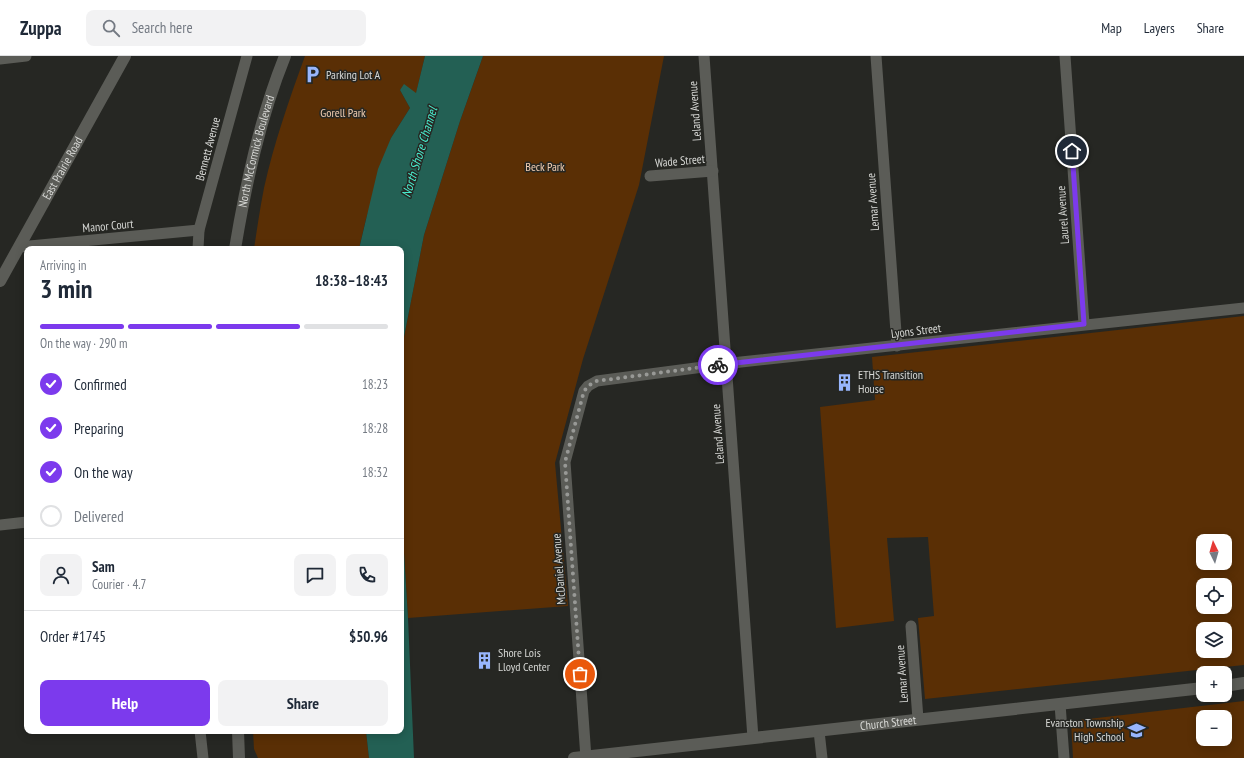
<!DOCTYPE html>
<html lang="en">
<head>
<meta charset="utf-8">
<style>
	:root { --surface:#fff; --page:#f2f2f3; --text:#1f2937; --muted:#747a83; --line:#e0e1e3; --accent:#7c3aed }
	body { margin:0; font-family:"PT Sans Narrow",sans-serif; background:var(--page); color:var(--text); height:100vh; display:flex; flex-direction:column; font-size:15px; white-space:nowrap }
	* { box-sizing:border-box; margin:0 }
	p { font-size:13px; color:var(--muted) }
	.icon { flex:none; width:22px; height:22px; fill:none; stroke:currentColor; stroke-width:2; stroke-linecap:round; stroke-linejoin:round }
	.map { position:relative; flex:1; overflow:hidden }
	.sheet { position:absolute; left:24px; top:190px; width:380px; height:488px; display:flex; flex-direction:column; background:var(--surface); border-radius:8px; box-shadow:0 2px 10px #0003 }
	.sheet>* { flex:none }
	.needle { width:26px; rotate:355deg }
	.tools { position:absolute; left:1196px; top:478px; display:grid; gap:8px }
	.tools a { display:grid; place-items:center; width:36px; height:36px; border-radius:8px; background:var(--surface); box-shadow:0 2px 10px #0003; font-size:20px }
	.pin { position:absolute; display:grid; place-items:center; width:34px; height:34px; color:#fff; margin:-17px; border:2px solid #fff; border-radius:50%; box-shadow:0 1px 4px #0007 }
	.courier { position:absolute; display:grid; place-items:center; width:40px; height:40px; margin:-20px; border:3px solid #7c3aed; border-radius:50%; background:#fff; color:#222; box-shadow:0 1px 5px #0007 }
	.head em { font-style:normal; font-weight:700 }
	.head div { display:flex; flex-direction:column-reverse }
	.head { display:flex; align-items:center; justify-content:space-between; height:68px; padding:0 16px }
	h1 { font-size:26px; font-weight:700; line-height:30px }
	.bar { display:grid; grid-template-columns:repeat(4,1fr); gap:6px 4px; align-content:center; height:48px; padding:0 16px }
	.bar i { height:5px; border-radius:3px; background:var(--line) }
	.bar .on { background:var(--accent) }
	.bar p { grid-column:span 4 }
	.line { display:flex; align-items:center; gap:10px; padding:0 16px; border-top:1px solid var(--line) }
	.line div { flex:1 }
	.round { display:grid; place-items:center; flex:none; width:42px; height:42px; border-radius:8px; background:var(--page) }
	ol { padding:0 16px; list-style:none }
	li { display:flex; align-items:center; gap:12px; height:44px }
	li p { margin-inline-start:auto }
	li .icon { padding:4px; border-radius:50%; background:var(--accent); color:#fff; stroke-width:4 }
	li:last-child { color:var(--muted) }
	li i { width:22px; height:22px; border:2px solid var(--line); border-radius:50% }
	.button { display:flex; gap:8px; margin-top:auto; padding:8px 16px }
	.button a { flex:1; height:46px; border-radius:8px; background:var(--accent); color:#fff; font-size:16px; font-weight:700; line-height:46px; text-align:center }
	.button a+a { background:var(--page); color:var(--text) }
	header { display:flex; align-items:center; gap:24px; box-sizing:border-box; height:56px; padding:0 20px; background:var(--surface); border-bottom:1px solid var(--line) }
	header strong { font-size:19px }
	nav { display:flex; gap:22px; margin-inline-start:auto; font-size:14px }
	.search { width:280px; height:36px; background:var(--page); display:flex; align-items:center; gap:10px; box-sizing:border-box; padding:0 14px; border-radius:8px; color:var(--muted); font-size:15px }
	.map>svg:first-child { display:block }
	.green { fill:#5a2f05; fill-rule:evenodd }
	.water { fill:#236054 }
	.lines { fill:none; stroke-linecap:round; stroke-linejoin:round }
	.street { stroke:#5b5c57; stroke-width:11 }
	.secondary { stroke:#5b5c57; stroke-width:12 }
	.done { stroke:#989996; stroke-width:4; stroke-dasharray:0 7.2 }
	.route { stroke:#7c3aed; stroke-width:5 }
	.labels { text-anchor:middle; stroke-width:3; stroke-linejoin:round; paint-order:stroke }
	.poi-label { font-size:12px; fill:#d6d7d4; stroke:#262723; text-anchor:start }
	.street-label { font-size:12px; fill:#d6d7d4; stroke:#262723 }
	.park-label { font-size:12px; fill:#f3ceb2; stroke:#262723 }
	.water-label { font-size:13px; font-style:italic; fill:#48eccd; stroke:#262723 }
</style>
</head>
<body>
<header>
<strong>Zuppa</strong>
<div class="search"><svg class="icon" aria-label="search" viewBox="0 0 24 24"><circle cx="10" cy="10" r="6"/><path d="M15 15l6 6"/></svg>Search here</div>
<nav><a>Map</a><a>Layers</a><a>Share</a></nav>
</header>
<div class="map">
<svg width="1244" height="702" viewBox="0 0 1244 702">
	<rect width="100%" height="100%" fill="#262723"/>
	<!-- green -->
	<g class="green">
		<path d="M305 0H425L416 38 404 29 400 34 410 52 391 82 366 163 359 193H254C257 173 260 152 264 132 274 87 289 44 305 0Z"/>
		<polygon points="483,0 664,0 639,129 583,303 555,407 568,550 408,562 401,448 401,347 403,286 424,179 460,65"/>
		<path d="M1244 260V609L925 643 918 562 934 560 928 481 887 482 894 565 836 572 820 351 875 344 872 301ZM1203 485H1225V507H1203ZM1203 529H1225V551H1203ZM1203 573H1225V595H1203Z"/>
		<path d="M1244 645V702H1073L1071 665ZM1203 661H1225V683H1203Z"/>
		<polygon points="253,675 366,675 369,702 258,702 254,693"/>
	</g>
	<!-- water -->
	<g class="water">
		<polygon points="425,0 483,0 460,65 424,179 403,286 401,347 401,193 359,193 378,113 391,82 410,52 400,34 404,28 416,37"/>
		<polygon points="401,448 408,562 414,702 369,702 366,675 401,675"/>
	</g>
	<g class="lines">
		<!-- street -->
		<g class="street">
			<polyline points="704,0 753,682"/>
			<polyline points="876,0 897,290"/>
			<polyline points="1065,0 1084,268"/>
			<polyline points="0,3 26,0"/>
			<polyline points="650,120 713,115"/>
			<polyline points="19,191 199,174"/>
			<polyline points="198,193 199,174 247,0"/>
			<polyline points="0,469 27,466"/>
			<polyline points="911,570 918,663"/>
			<polyline points="1060,648 1064,702"/>
			<polyline points="200,675 203,702"/>
			<polyline points="819,675 822,702"/>
			<polyline points="586,702 565,406 584,335 588,330 597,325 741,306 1244,252"/>
		</g>
		<!-- secondary -->
		<g class="secondary">
			<path id="s1" d="M235 193C246 127 260 62 285 0"/>
			<path id="s2" d="M0 225 125 0"/>
			<polyline points="1225,630 1244,627"/>
			<polyline points="238,675 239,702"/>
			<path id="s3" d="M574 702 1203 632"/>
		</g>
	</g>
	<g class="lines">
		<!-- done -->
		<polyline class="done" points="580,618 565,406 584,335 592,327 597,325 718,309"/>
		<!-- route -->
		<polyline class="route" points="718,309 1084,268 1072,95"/>
	</g>
	<!-- icons -->
	<defs>
		<symbol id="parking-bare" viewBox="-9 -9 18 18"><path d="M-3.5-5.5H1a3.5 3.5 0 0 1 0 7H-1V5.5H-3.5ZM-1-3.4V-.6H.8a1.4 1.4 0 0 0 0-2.8Z" fill="#98b6fd" stroke="#262723" stroke-width="2.5" paint-order="stroke"/></symbol>
		<symbol id="building-bare" viewBox="-9 -9 18 18"><path d="M-4-6H4V6H1V3H-1V6H-4ZM-2.5-4.3h1.7v1.8h-1.7ZM.8-4.3h1.7v1.8H.8ZM-2.5-1h1.7V.8h-1.7ZM.8-1h1.7V.8H.8Z" fill="#98b6fd" stroke="#262723" stroke-width="2.5" paint-order="stroke"/></symbol>
		<symbol id="school-bare" viewBox="-9 -9 18 18"><path d="M0-5L7-2L0 1L-7-2ZM-4 1L0 2.5L4 1V4Q0 6-4 4Z" fill="#98b6fd" stroke="#262723" stroke-width="2.5" paint-order="stroke"/></symbol>
	</defs>
	<g fill-rule="evenodd">
		<use href="#parking-bare" x="300" y="6" width="25" height="25"/>
		<use href="#building-bare" x="832" y="314" width="25" height="25"/>
		<use href="#building-bare" x="472" y="592" width="25" height="25"/>
		<use href="#school-bare" x="1124" y="662" width="25" height="25"/>
	</g>
	<g class="labels">
		<!-- poi labels -->
		<g class="poi-label">
			<text x="326" y="23">Parking Lot A</text>
			<text x="858" y="323">ETHS Transition<tspan x="858" dy="14">House</tspan></text>
			<text x="498" y="601">Shore Lois<tspan x="498" dy="14">Lloyd Center</tspan></text>
			<text x="1124" y="671" text-anchor="end">Evanston Township<tspan x="1124" dy="14">High School</tspan></text>
		</g>
		<!-- street labels -->
		<g class="street-label">
			<text transform="translate(695 55) rotate(-94)" y="4">Leland Avenue</text>
			<text transform="translate(208 93) rotate(-75)" y="4">Bennett Avenue</text>
			<text dy="4" stroke="none"><textPath href="#s1" startOffset="100">North McCormick Boulevard</textPath></text>
			<text transform="translate(680 105) rotate(-5)" y="4">Wade Street</text>
			<text dy="4" stroke="none"><textPath href="#s2" startOffset="129">East Prairie Road</textPath></text>
			<text transform="translate(873 146) rotate(-94)" y="4">Lemar Avenue</text>
			<text transform="translate(1063 159) rotate(-94)" y="4">Laurel Avenue</text>
			<text transform="translate(108 170) rotate(-5)" y="4">Manor Court</text>
			<text transform="translate(916 275) rotate(-7)" y="4">Lyons Street</text>
			<text transform="translate(718 378) rotate(-94)" y="4">Leland Avenue</text>
			<text transform="translate(559 513) rotate(-94)" y="4">McDaniel Avenue</text>
			<text transform="translate(902 618) rotate(-94)" y="4">Lemar Avenue</text>
			<text dy="4" stroke="none"><textPath href="#s3" startOffset="316">Church Street</textPath></text>
		</g>
		<!-- park labels -->
		<g class="park-label">
			<text x="343" y="61">Gorell Park</text>
			<text x="545" y="115">Beck Park</text>
		</g>
		<!-- water labels -->
		<g class="water-label">
			<text transform="translate(419 96) rotate(-73)" y="5">North Shore Channel</text>
		</g>
	</g>
</svg>
<div class="tools">
<a><svg class="needle" viewBox="-14 -14 28 28"><path d="M0-13l5 13h-10z" fill="#e53935"/><path d="M0 13l5-13h-10z" fill="#747a83"/></svg></a>
<a><svg class="icon" aria-label="locate" viewBox="0 0 24 24"><circle cx="12" cy="12" r="6"/><path d="M12 2v4M12 18v4M2 12h4M18 12h4"/></svg></a>
<a><svg class="icon" aria-label="layers" viewBox="0 0 24 24"><path d="M12 4l9 5-9 5-9-5zM3 14l9 5 9-5"/></svg></a>
<a>+</a>
<a>−</a>
</div>
<div class="pin" style="left:580px;top:618px;background:#ea580c"><svg class="icon" aria-label="bag" viewBox="0 0 24 24"><path d="M5 8h14l-1 12H6zM9 8a3 3 0 0 1 6 0"/></svg></div>
<div class="pin" style="left:1072px;top:95px;background:#1f2937"><svg class="icon" aria-label="home" viewBox="0 0 24 24"><path d="M3 11l9-7 9 7M6 9v11h12V9"/></svg></div>
<div class="courier" style="left:718px;top:309px"><svg class="icon" aria-label="bike" viewBox="0 0 24 24"><circle cx="6" cy="16" r="4"/><circle cx="18" cy="16" r="4"/><path d="M6 16l4-8h5l3 8M10 8l3 8H6M13 5h3"/></svg></div>
<section class="sheet">
<div class="head"><div><h1>3 min</h1><p>Arriving in</p></div><em>18:38–18:43</em></div>
<div class="bar"><i class="on"></i><i class="on"></i><i class="on"></i><i></i><p>On the way · 290 m</p></div>
<ol>
<li><svg class="icon" aria-label="check" viewBox="0 0 24 24"><path d="M5 12l5 5 9-10"/></svg>Confirmed<p>18:23</p></li>
<li><svg class="icon" aria-label="check" viewBox="0 0 24 24"><path d="M5 12l5 5 9-10"/></svg>Preparing<p>18:28</p></li>
<li><svg class="icon" aria-label="check" viewBox="0 0 24 24"><path d="M5 12l5 5 9-10"/></svg>On the way<p>18:32</p></li>
<li><i></i>Delivered</li>
</ol>
<div class="line" style="height:72px"><a class="round"><svg class="icon" aria-label="person" viewBox="0 0 24 24"><circle cx="12" cy="8" r="4"/><path d="M4 21q1-7 8-7t8 7"/></svg></a><div><b>Sam</b><p>Courier · 4.7</p></div><a class="round"><svg class="icon" aria-label="chat" viewBox="0 0 24 24"><path d="M4 5h16v11H9l-5 4z"/></svg></a><a class="round"><svg class="icon" aria-label="phone" viewBox="0 0 24 24"><path d="M5 4h4l2 5-3 2q2 4 5 5l2-3 5 2v4C11 20 4 13 5 4z"/></svg></a></div>
<div class="line" style="height:52px"><div>Order #1745</div><b>$50.96</b></div>
<div class="button"><a>Help</a><a>Share</a></div>
</section>
</div>
</body>
</html>
